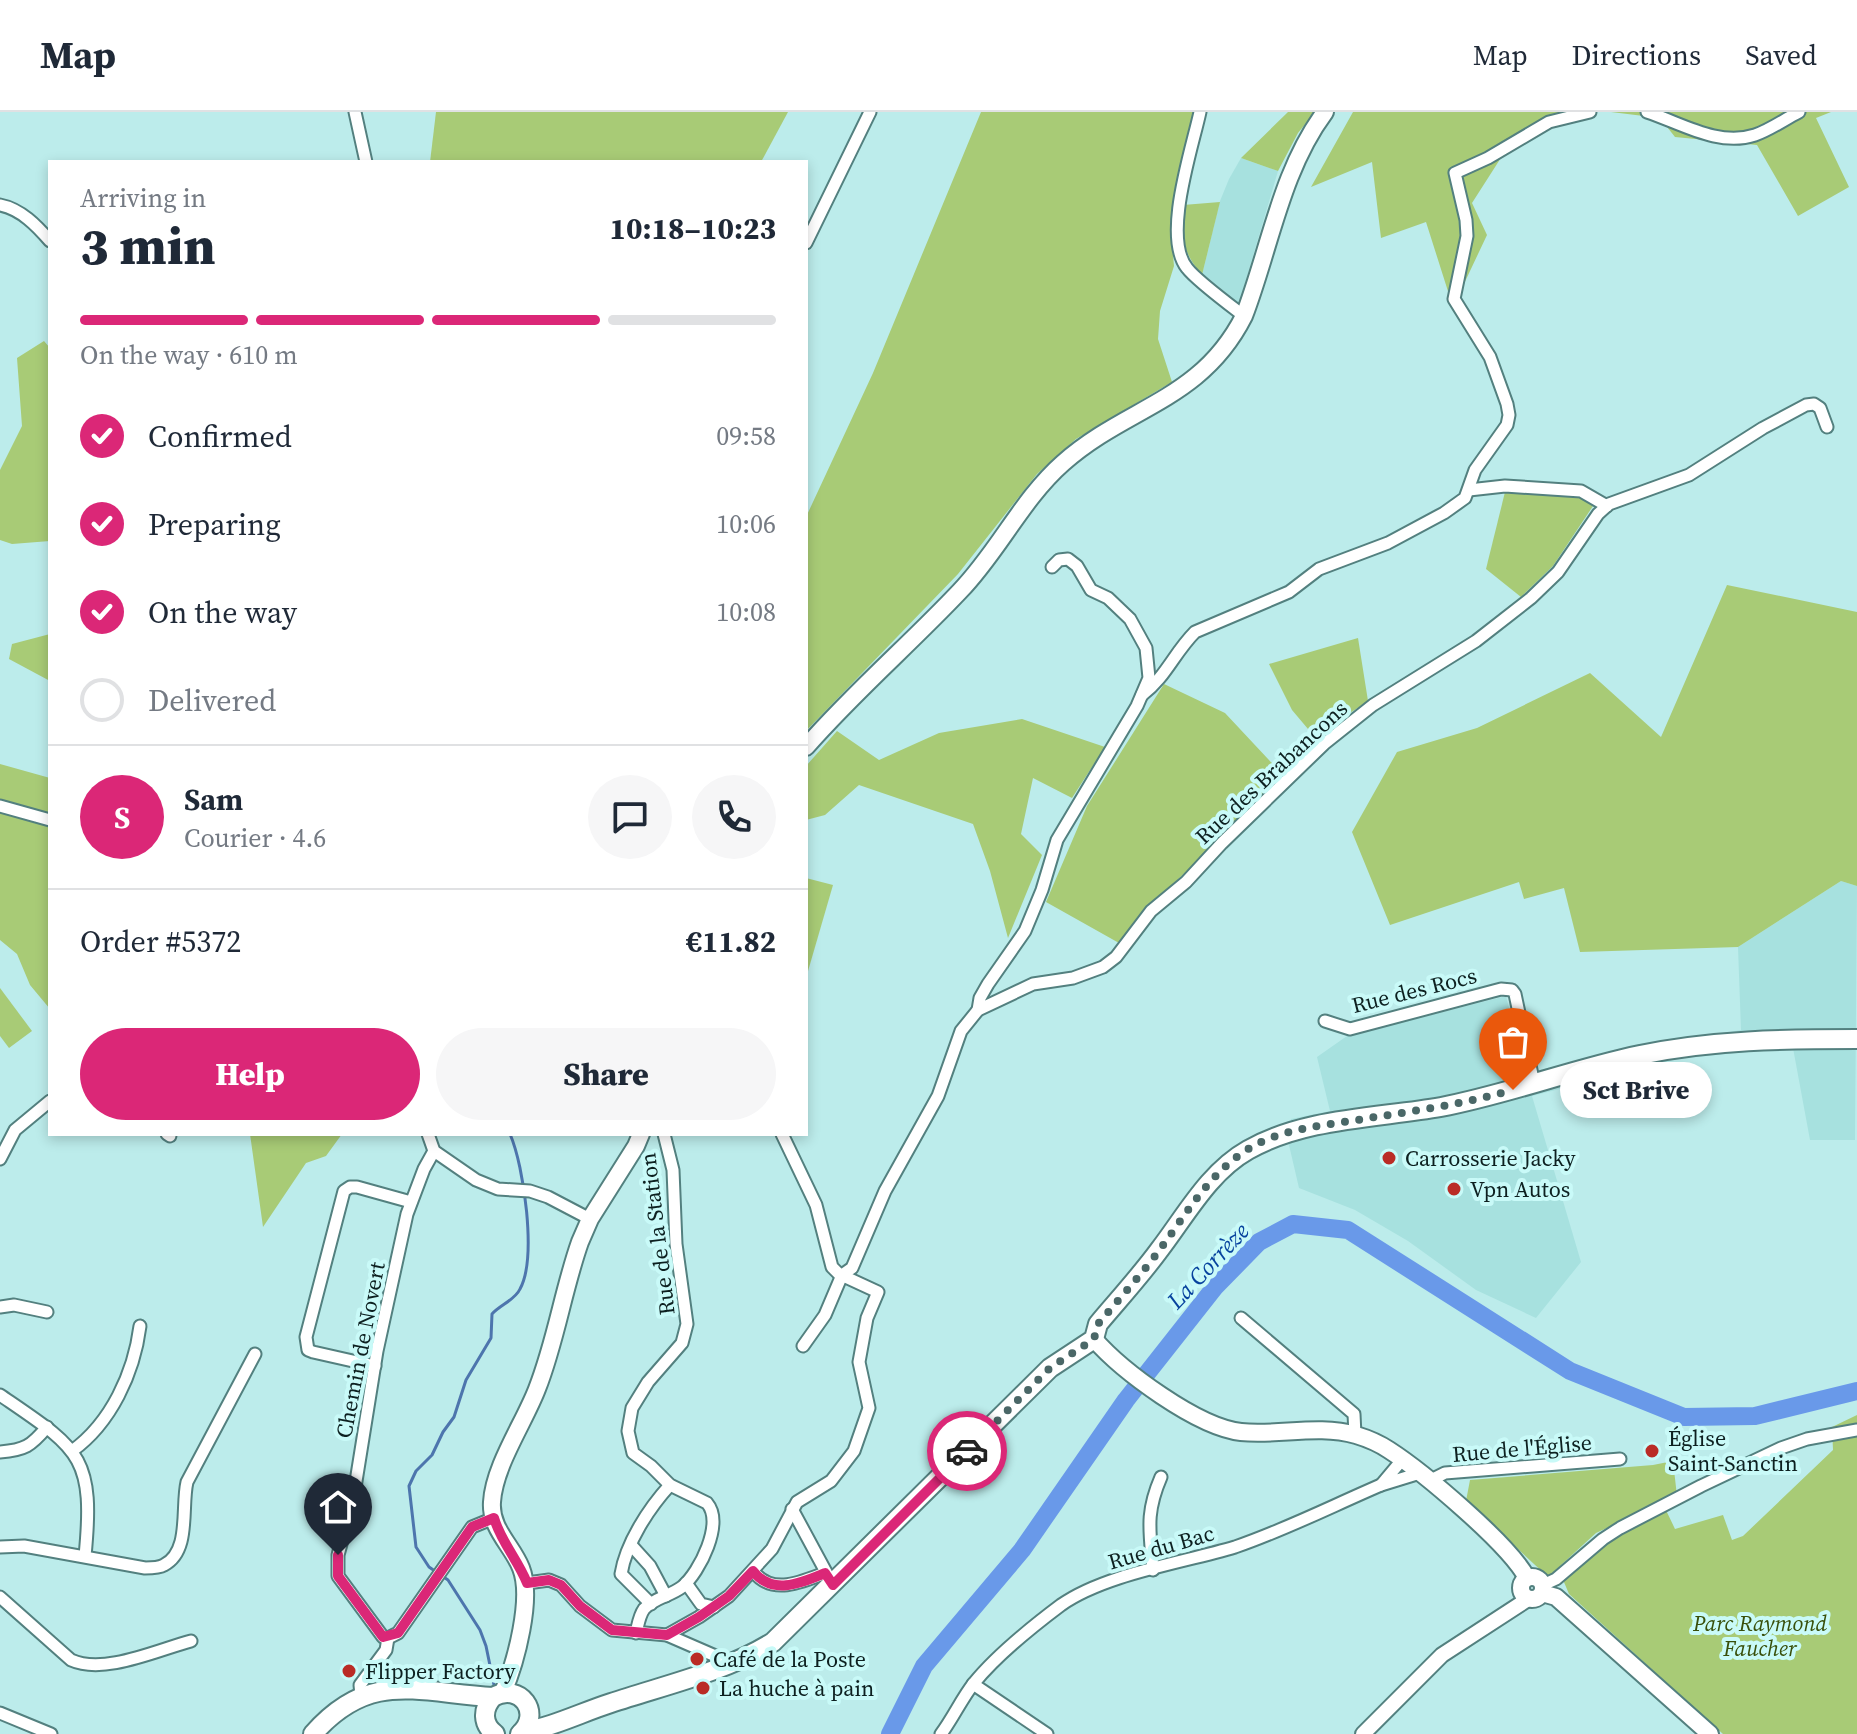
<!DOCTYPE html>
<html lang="en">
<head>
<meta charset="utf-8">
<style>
	:root { --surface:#fff; --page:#f6f6f7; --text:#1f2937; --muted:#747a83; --line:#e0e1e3; --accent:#db2777 }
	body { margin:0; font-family:"Source Serif 4",serif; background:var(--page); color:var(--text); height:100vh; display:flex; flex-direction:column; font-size:30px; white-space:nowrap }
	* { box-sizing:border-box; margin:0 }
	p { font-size:26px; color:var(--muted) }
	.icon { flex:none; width:44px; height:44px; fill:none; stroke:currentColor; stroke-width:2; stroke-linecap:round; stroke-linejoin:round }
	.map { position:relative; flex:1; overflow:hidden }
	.drawer { position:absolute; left:48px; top:48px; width:760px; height:976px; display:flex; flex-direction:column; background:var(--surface); border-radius:0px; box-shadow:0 4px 12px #0003 }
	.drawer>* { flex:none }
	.pin { position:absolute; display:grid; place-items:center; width:68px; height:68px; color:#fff; margin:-82px -34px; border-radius:50% 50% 50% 0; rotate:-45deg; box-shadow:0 0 8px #0007 }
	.pin .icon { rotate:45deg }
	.courier { position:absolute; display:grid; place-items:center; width:80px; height:80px; margin:-40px; border:6px solid #db2777; border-radius:50%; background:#fff; color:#222; box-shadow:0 2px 10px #0007 }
	.bubble { position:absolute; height:56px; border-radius:28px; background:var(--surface); box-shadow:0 4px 12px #0003; font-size:26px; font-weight:800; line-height:56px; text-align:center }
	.headline em { font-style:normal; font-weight:800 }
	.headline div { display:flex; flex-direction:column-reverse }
	.headline { display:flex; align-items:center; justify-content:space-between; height:136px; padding:0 32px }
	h1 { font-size:52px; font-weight:800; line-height:60px }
	.bar { display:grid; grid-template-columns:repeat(4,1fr); gap:12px 8px; align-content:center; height:96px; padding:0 32px }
	.bar i { height:10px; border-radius:6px; background:var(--line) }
	.bar .on { background:var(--accent) }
	.bar p { grid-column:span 4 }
	.line { display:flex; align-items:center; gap:20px; padding:0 32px; border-top:2px solid var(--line) }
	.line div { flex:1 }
	.round { display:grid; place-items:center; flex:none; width:84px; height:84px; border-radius:42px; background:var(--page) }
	ol { padding:0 32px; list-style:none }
	li { display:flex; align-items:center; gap:24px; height:88px }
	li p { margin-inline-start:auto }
	li .icon { padding:8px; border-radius:50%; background:var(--accent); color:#fff; stroke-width:4 }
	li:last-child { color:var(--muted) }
	li i { width:44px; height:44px; border:4px solid var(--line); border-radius:50% }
	.action { display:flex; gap:16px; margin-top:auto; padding:16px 32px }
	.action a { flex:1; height:92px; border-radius:48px; background:var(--accent); color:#fff; font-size:32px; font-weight:800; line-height:92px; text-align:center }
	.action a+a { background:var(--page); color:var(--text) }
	header { display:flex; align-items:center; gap:48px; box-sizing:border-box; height:112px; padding:0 40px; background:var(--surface); border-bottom:2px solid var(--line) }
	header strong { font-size:38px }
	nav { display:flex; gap:44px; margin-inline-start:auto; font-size:28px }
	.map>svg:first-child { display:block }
	.built { fill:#a7e1df }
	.green { fill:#a8cb76 }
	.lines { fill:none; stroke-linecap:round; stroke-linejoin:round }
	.stream { stroke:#4d75ad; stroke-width:3 }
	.river { stroke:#6999e9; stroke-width:18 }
	.minor-casing { stroke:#53807f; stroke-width:15 }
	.tertiary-casing { stroke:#53807f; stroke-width:18 }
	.secondary-casing { stroke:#53807f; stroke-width:20 }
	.primary-casing { stroke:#53807f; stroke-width:22 }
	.minor { stroke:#fff; stroke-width:11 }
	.tertiary { stroke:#fff; stroke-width:14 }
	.secondary { stroke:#fff; stroke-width:16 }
	.primary { stroke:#fff; stroke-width:18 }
	.done { stroke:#4a6767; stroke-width:8; stroke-dasharray:0 14.4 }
	.route { stroke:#db2777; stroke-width:10 }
	.poi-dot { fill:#ba2c26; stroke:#c9faf8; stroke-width:3 }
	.labels { text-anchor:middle; stroke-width:8; stroke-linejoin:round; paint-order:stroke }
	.street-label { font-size:22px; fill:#0d2020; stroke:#c9faf8 }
	.poi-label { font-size:22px; fill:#0d2020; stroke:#c9faf8; text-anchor:start }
	.park-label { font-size:22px; font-style:italic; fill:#384f0a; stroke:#c9faf8 }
	.water-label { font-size:24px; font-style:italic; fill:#07439e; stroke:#c9faf8 }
</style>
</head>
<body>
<header>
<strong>Map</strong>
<nav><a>Map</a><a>Directions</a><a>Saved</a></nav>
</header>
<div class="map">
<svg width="1857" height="1622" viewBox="0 0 1857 1622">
	<rect width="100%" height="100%" fill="#bceceb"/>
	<!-- built -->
	<g class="built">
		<polygon points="1241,46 1278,59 1239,192 1202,163 1220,89 1229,67"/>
		<polygon points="1841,769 1857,774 1855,1028 1810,1028 1793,936 1681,946 1532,984 1581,1150 1536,1206 1476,1178 1408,1129 1355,1098 1299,1076 1289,1033 1291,1007 1330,999 1317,945 1347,924 1506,884 1526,961 1644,934 1741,918 1738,835"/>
	</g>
	<!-- green -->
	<g class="green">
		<polygon points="436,0 788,0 761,50 430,50"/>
		<polygon points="981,0 1195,0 1170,111 1174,154 1160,199 1158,227 1172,270 1076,327 1037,362 958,462 806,619 806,405 873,261"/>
		<polygon points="1288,0 1315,0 1298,21 1278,59 1241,46"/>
		<polygon points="1353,0 1597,0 1513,27 1472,91 1487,123 1453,195 1426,110 1381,126 1372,50 1311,75"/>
		<polygon points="1611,0 1831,0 1816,6 1849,75 1798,104 1757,33 1675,25 1660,6"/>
		<path d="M1220 90 1202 163C1183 141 1179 122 1183 93Z"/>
		<polygon points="44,229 50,236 50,429 12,432 0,428 0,358 22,314 17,246"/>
		<polygon points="1505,380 1582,385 1593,394 1553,454 1521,485 1486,457"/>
		<polygon points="1727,473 1857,500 1857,774 1841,769 1738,835 1580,840 1564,776 1524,787 1519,770 1390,813 1352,720 1397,640 1477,616 1590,561 1661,625"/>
		<polygon points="50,522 50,569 9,547 12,532"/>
		<polygon points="1358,526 1368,589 1344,605 1319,630 1292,598 1269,552"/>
		<polygon points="1164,572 1225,601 1285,665 1149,795 1119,831 1046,790 1087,694"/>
		<polygon points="1022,607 1105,635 1072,686 1033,666 1021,722 1042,743 1008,826 990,759 973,712 859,673 825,703 806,708 806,654 837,619 879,648 939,621"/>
		<polygon points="0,652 50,666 50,897 30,873 17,842 0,828"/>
		<polygon points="806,766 833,773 806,866"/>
		<polygon points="0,876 32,919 9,936 0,924"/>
		<polygon points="250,1022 342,1022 326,1044 306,1051 263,1115"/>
		<polygon points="1857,1303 1857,1622 1723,1622 1569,1482 1561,1463 1603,1427 1664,1394 1675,1417 1723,1403 1732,1428 1743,1424 1833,1338 1832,1315"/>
		<polygon points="1673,1349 1677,1384 1596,1421 1548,1465 1466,1389 1470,1368 1653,1353"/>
	</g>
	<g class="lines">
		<!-- stream -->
		<path class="stream" d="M494 1573 486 1534 480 1518 448 1468 429 1455 416 1435 409 1374 416 1359 432 1343 443 1320 454 1305 466 1268 491 1226 492 1202C500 1193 515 1188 520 1177 537 1146 524 1054 510 1022"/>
		<!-- river -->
		<polyline class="river" points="890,1622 924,1554 1022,1438 1126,1288 1215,1175 1259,1130 1293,1112 1348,1118 1570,1259 1684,1305 1755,1304 1857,1279"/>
		<defs>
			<g id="minor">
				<polyline points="355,0 366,50"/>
				<path d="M1200 0C1192 37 1162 125 1187 156 1196 168 1231 194 1244 204"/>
				<path d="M1647 0C1681 11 1718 35 1755 23 1770 18 1785 7 1799 0"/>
				<path d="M0 93C21 97 37 114 50 129"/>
				<polyline points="806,131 870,0"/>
				<polyline points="1469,378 1505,374 1581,379 1607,394"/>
				<path d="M1142 583C1166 565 1174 541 1195 520L1289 480 1319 457 1388 431 1444 401 1465 386 1475 358 1507 313 1509 303 1507 292 1490 245 1454 187 1467 124 1466 108 1455 61 1488 46 1549 10 1590 0"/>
				<polyline points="0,694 50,708"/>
				<polyline points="978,898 980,886 988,872 1025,819 1042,778 1057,728 1137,594 1149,566 1146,536 1130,507 1108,486 1091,478 1077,454 1068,447 1059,448 1052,455"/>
				<polyline points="1325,909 1350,917 1501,877 1512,878 1515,882 1534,972"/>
				<polyline points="167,1022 170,1024"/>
				<polyline points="428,1022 434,1039 476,1068 498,1077 530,1079 548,1085 590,1107"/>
				<polyline points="0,1047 15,1018 50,989"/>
				<polyline points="0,1195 14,1193 47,1200"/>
				<polyline points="1241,1206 1354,1302 1355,1323"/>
				<polyline points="803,1234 825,1203 842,1163 852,1156 885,1079 938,984 961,919 978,898 1033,872 1073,866 1103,855 1116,845 1151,799 1186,770 1222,731 1324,632 1373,593 1476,529 1531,486 1558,460 1598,402 1609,392 1689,363 1763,316 1806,293 1814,292 1820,296 1827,315"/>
				<polyline points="375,1254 313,1240 308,1238 306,1225 344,1079 350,1075 357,1075 411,1090"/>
				<path d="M0 1283C79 1337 95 1343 85 1444"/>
				<path d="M72 1339C111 1311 134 1261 140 1214"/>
				<path d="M0 1340C25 1338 31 1334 47 1315"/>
				<polyline points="1402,1348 1381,1373 1420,1361"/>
				<polyline points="1429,1369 1445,1361 1620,1347"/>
				<polyline points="792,1397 833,1473"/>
				<polyline points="631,1433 650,1454 666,1484"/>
				<path d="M0 1435 24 1434 145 1456C150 1456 159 1456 164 1453 191 1439 181 1395 187 1370L255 1242"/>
				<path d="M1153 1458C1150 1419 1145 1402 1161 1365"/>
				<path d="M753 1459C772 1484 801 1470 825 1461"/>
				<polyline points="527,1471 549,1468 561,1473 580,1494 612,1518 667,1523 720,1546 723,1554"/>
				<polyline points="686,1471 701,1492 714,1495"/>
				<polyline points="1543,1473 1556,1467 1603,1427 1620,1416 1701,1374 1781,1336 1807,1327 1857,1318"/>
				<path d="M0 1485 71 1548C104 1563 157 1538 191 1529"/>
				<path d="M651 1492 621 1462C626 1431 649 1396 670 1373"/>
				<path d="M636 1521C638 1513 639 1504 644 1497 654 1486 670 1484 682 1475 700 1460 724 1411 707 1391L670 1373 651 1354 633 1341 628 1319 632 1296 648 1270 682 1231 687 1212 676 1132 673 1058 664 1022"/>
				<polyline points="667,1523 699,1505 729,1484 772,1437 797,1390 831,1369 854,1339 869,1296 859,1250 867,1206 878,1180 839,1162 832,1155 816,1093 782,1022"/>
				<polyline points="388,1526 383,1525 338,1464 338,1443 353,1388 377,1239 407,1102 424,1057 434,1039"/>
				<polyline points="388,1526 398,1521 472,1415 494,1406"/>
				<polyline points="973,1572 1047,1622"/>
				<polyline points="361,1583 360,1573 386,1538 388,1526"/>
				<polyline points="0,1601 51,1622"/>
				<path d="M941 1622C953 1606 962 1586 974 1571 996 1544 1033 1514 1061 1493 1105 1462 1182 1451 1235 1435 1285 1418 1332 1394 1381 1373"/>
			</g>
			<polyline id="tertiary" points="1363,1622 1442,1543 1528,1487"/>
			<g id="secondary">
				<path d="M806 635C854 580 910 532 960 479 998 440 1022 387 1063 351 1127 294 1201 289 1244 204 1270 136 1281 59 1325 0"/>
				<path d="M1094 1227C1122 1259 1197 1315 1241 1320 1279 1324 1318 1312 1356 1323 1366 1326 1380 1332 1389 1338 1423 1360 1509 1432 1527 1466"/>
				<circle cx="1532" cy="1476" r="11"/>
				<polyline points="1542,1481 1556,1485 1710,1622"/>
				<path d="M503 1580C516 1550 533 1486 521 1456 512 1433 490 1417 492 1390 494 1354 524 1311 537 1277 556 1229 563 1178 580 1130L590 1107 636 1034 641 1022"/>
			</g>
			<g id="primary">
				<path d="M522 1620C553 1615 580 1601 611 1591 665 1573 725 1560 773 1530L1050 1256 1094 1227 1098 1212C1119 1187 1141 1163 1160 1137 1186 1103 1209 1060 1248 1038 1304 1006 1378 1006 1441 995 1509 982 1573 957 1640 943 1712 928 1784 927 1857 927"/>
				<path d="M313 1622C370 1557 418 1581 493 1585"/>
				<path d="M495 1622C482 1612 482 1597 493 1585 520 1570 543 1601 520 1622"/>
			</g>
		</defs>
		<!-- minor casing -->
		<use href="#minor" class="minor-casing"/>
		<!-- tertiary casing -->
		<use href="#tertiary" class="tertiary-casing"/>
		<!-- secondary casing -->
		<use href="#secondary" class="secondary-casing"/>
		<!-- primary casing -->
		<use href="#primary" class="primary-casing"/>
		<!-- minor -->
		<use href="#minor" class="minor"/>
		<!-- tertiary -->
		<use href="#tertiary" class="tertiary"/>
		<!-- secondary -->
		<use href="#secondary" class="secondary"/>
		<!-- primary -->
		<use href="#primary" class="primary"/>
	</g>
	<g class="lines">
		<!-- done -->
		<path class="done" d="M967 1339 1050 1256 1094 1227 1098 1212C1119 1187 1142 1162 1161 1136 1186 1102 1209 1063 1245 1039 1280 1016 1322 1014 1363 1007 1413 999 1464 992 1513 978"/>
		<!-- route -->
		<path class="route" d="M338 1443V1464L383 1525 398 1521 472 1415 494 1406C501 1430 518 1448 527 1471L549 1468 561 1473 580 1494 612 1518 667 1523 699 1505 729 1484 753 1459C772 1484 801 1471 825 1461L833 1473 967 1339"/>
	</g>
	<!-- markers -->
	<g class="poi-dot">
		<circle cx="1389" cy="1046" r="8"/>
		<circle cx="1454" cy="1077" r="8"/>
		<circle cx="1652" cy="1339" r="8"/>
		<circle cx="697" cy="1547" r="8"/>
		<circle cx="349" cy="1559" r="8"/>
		<circle cx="703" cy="1576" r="8"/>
	</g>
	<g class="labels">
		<!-- street labels -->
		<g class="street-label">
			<text transform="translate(1271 660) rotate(-43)" y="8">Rue des Brabancons</text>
			<text transform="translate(1414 878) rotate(-14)" y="8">Rue des Rocs</text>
			<text transform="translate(657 1122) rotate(-97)" y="8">Rue de la Station</text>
			<text transform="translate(360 1238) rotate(-79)" y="8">Chemin de Novert</text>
			<text transform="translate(1522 1336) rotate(-5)" y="8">Rue de l'Église</text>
			<text transform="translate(1161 1435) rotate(-16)" y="8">Rue du Bac</text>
		</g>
		<!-- poi labels -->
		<g class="poi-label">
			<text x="1405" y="1054">Carrosserie Jacky</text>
			<text x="1470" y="1085">Vpn Autos</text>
			<text x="1668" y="1334">Église<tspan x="1668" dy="25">Saint-Sanctin</tspan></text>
			<text x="713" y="1555">Café de la Poste</text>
			<text x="365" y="1567">Flipper Factory</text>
			<text x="719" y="1584">La huche à pain</text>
		</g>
		<!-- park labels -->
		<g class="park-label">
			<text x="1760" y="1519">Parc Raymond<tspan x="1760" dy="25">Faucher</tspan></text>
		</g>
		<!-- water labels -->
		<g class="water-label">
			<text transform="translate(1208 1154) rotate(-47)" y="8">La Corrèze</text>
		</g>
	</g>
</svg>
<div class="pin" style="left:1513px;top:978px;background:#ea580c"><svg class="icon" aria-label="bag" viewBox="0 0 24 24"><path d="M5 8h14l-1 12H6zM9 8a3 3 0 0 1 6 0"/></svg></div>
<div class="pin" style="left:338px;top:1443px;background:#1f2937"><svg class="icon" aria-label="home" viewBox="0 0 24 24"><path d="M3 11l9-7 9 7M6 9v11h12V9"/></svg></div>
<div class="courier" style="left:967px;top:1339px"><svg class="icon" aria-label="car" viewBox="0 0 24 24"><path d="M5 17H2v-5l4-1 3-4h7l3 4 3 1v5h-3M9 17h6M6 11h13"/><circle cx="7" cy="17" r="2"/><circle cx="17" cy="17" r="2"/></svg></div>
<div class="bubble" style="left:1560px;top:950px;width:152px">Sct Brive</div>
<section class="drawer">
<div class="headline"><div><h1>3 min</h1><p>Arriving in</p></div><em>10:18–10:23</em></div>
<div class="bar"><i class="on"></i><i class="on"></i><i class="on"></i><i></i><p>On the way · 610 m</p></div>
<ol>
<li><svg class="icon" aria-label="check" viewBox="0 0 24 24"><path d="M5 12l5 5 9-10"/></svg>Confirmed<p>09:58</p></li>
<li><svg class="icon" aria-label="check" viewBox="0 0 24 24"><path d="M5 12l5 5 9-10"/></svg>Preparing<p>10:06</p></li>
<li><svg class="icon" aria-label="check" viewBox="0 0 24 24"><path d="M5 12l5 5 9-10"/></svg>On the way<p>10:08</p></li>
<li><i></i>Delivered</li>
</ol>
<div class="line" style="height:144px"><b class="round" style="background:var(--accent);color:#fff">S</b><div><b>Sam</b><p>Courier · 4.6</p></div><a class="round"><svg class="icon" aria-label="chat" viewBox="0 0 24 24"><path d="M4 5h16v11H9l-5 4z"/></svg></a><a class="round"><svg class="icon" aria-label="phone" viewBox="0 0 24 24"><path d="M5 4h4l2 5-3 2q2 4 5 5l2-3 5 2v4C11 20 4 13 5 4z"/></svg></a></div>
<div class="line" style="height:104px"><div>Order #5372</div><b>€11.82</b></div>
<div class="action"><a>Help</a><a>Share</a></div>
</section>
</div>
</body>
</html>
